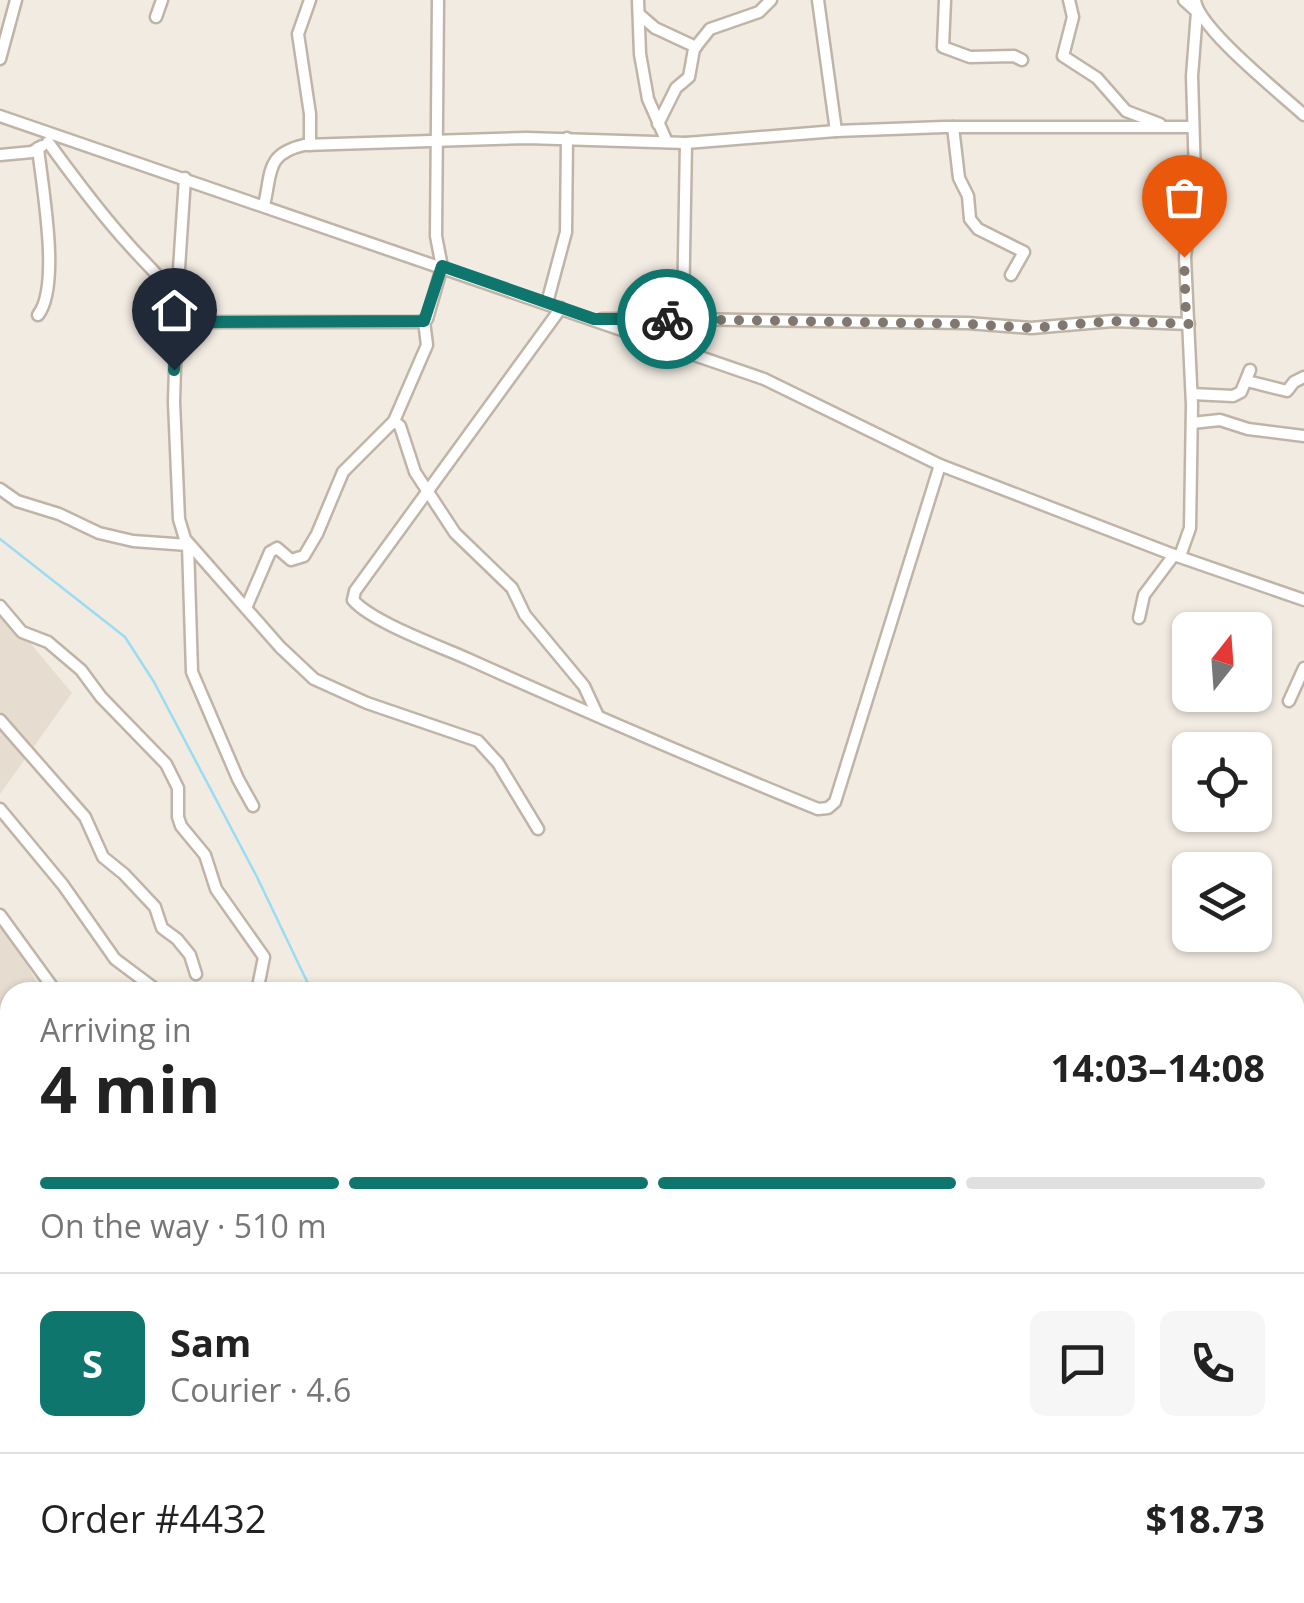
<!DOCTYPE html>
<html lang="en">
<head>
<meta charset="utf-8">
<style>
	:root { --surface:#fff; --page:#f6f6f6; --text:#222; --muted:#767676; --line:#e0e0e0; --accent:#0f766e }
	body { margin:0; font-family:"Open Sans",sans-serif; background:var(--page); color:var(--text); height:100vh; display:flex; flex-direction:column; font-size:38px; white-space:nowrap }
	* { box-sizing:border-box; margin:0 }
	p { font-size:32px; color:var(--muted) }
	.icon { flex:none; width:55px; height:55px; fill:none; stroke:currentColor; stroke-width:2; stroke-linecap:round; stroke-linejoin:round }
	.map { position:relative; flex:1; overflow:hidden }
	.side { position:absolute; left:0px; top:982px; width:1305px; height:622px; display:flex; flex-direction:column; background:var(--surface); border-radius:30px 30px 0 0; box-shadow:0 2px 8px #0004 }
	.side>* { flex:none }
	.needle { width:65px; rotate:17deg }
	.controls { position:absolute; left:1172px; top:612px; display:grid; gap:20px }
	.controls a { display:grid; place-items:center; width:100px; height:100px; border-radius:15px; background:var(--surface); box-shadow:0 2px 8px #0004; font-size:50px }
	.pin { position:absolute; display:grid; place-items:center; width:85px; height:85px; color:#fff; margin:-102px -42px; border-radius:50% 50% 50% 0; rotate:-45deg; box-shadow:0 0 10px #0007 }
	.pin .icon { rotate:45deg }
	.courier { position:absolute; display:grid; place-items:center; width:100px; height:100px; margin:-50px; border:8px solid #0f766e; border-radius:50%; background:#fff; color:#222; box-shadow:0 2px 12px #0007 }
	.summary em { font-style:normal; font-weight:700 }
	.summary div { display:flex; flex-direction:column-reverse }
	.summary { display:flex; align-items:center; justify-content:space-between; height:170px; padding:0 40px }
	h1 { font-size:65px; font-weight:700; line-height:75px }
	.bar { display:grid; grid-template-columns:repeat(4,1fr); gap:15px 10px; align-content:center; height:120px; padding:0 40px }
	.bar i { height:12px; border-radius:8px; background:var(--line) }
	.bar .current { background:var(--accent) }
	.bar p { grid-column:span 4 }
	.line { display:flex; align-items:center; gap:25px; padding:0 40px; border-top:2px solid var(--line) }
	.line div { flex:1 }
	.round { display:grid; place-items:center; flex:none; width:105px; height:105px; border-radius:15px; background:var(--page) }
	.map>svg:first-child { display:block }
	.residential { fill:#e6dccf }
	.green { fill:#d5e9a8 }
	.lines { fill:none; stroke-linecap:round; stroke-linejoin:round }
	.stream { stroke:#9adcf3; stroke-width:2.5 }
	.minor-casing { stroke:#c0b4a7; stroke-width:15 }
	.minor { stroke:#fff; stroke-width:10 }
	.done { stroke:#807870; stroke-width:10; stroke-dasharray:0 18 }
	.route { stroke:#0f766e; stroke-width:12 }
</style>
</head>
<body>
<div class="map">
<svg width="1304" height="1603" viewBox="0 0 1304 1603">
	<rect width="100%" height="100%" fill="#f2ebe2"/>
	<!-- residential -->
	<g class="residential">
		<polygon points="0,607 72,693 0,794"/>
		<polygon points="0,917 39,986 26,992 10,992 10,1001 0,1007"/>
		<polygon points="0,1251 10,1268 10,1595 208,1595 213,1603 0,1603"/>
	</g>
	<!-- green -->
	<polygon class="green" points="1295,1350 1304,1357 1304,1603 561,1603 554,1595 1295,1595"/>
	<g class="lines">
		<!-- stream -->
		<g class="stream">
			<polyline points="0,539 125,637 154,682 257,877 312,992"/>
			<polyline points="649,1595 656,1603"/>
		</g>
		<defs>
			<g id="minor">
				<polyline points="310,0 298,34 310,114 310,145"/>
				<polyline points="638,0 640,54 648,99 667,142"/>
				<polyline points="818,0 836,131"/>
				<polyline points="945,0 943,47 970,57 1014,56 1022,60"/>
				<polyline points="1069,0 1073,17 1063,56 1097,78 1126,111 1160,124"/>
				<path d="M1195 0C1198 28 1280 93 1304 115"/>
				<polyline points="640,15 655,28 696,47"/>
				<polyline points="156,17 162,0"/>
				<polyline points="0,59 16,0"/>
				<polyline points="0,116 764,379 940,465 1174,555 1304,600"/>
				<polyline points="658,124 676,88 689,77 694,49 710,29 759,12 771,0"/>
				<polyline points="953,127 959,178 968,196 970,219 978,229 1024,252 1011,275"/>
				<path d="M48 142C74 178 100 213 130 246 146 264 162 278 176 298"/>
				<polyline points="0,155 32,152 42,146"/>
				<polyline points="185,178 177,299 174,402 179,519 185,539 280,647 314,679 367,703 478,741 498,763 538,829"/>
				<path d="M264 205C272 173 265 154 304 145L527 138 686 143 836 131 944 127H1192"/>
				<polyline points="547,303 566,232 567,138"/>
				<path d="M561 308 355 591 353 600C372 622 439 646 468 659 584 711 700 761 818 809L828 808 835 802 940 465"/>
				<path d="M38 315C61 286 42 186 38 148"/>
				<polyline points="177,317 207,322 419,322 427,319 442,267 436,236 438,0"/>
				<polyline points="602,319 677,319 683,313 686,143"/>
				<polyline points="677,319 968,323 1031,328 1113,321 1189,324"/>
				<polyline points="1247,381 1287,391 1294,382 1304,377"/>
				<polyline points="1192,394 1233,396 1241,392 1250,370"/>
				<polyline points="394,421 400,426 415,472 455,533 512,588 525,615 584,686 598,716"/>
				<polyline points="1192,423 1220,420 1248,429 1304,436"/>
				<polyline points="0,489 17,501 59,514 99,533 133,541 188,545 192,672 238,779 253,806"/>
				<polyline points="1180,556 1190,528 1192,405 1185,257 1195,176 1192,76 1197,12 1184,0"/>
				<polyline points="0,606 22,632 48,642 81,670 101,697 166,764 178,788 178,817 181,826 205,855 216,889 264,957 257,992"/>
				<polyline points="246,608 270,552 277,548 291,560 304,556 317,534 343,472 394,421 427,345 424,321"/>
				<polyline points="1139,618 1144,595 1174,555"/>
				<polyline points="1289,701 1304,668"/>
				<polyline points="0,720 85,817 103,857 124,874 155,907 162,928 177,939 190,955 196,974"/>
				<polyline points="0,809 63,885 115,959 159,992"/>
				<polyline points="0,915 56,992"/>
				<polyline points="0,1188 10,1183"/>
				<polyline points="0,1399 10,1420"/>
				<polyline points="113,1595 118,1603"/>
				<polyline points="500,1595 509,1603"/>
				<polyline points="460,1597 464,1603"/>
				<polyline points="203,1598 207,1603"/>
			</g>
		</defs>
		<!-- minor casing -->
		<use href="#minor" class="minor-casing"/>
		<!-- minor -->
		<use href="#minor" class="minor"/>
	</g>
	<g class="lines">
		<!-- done -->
		<polyline class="done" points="667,319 968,324 1032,328 1112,321 1189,324 1186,315 1184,257"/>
		<!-- route -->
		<polyline class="route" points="174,370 177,317 207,322 424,321 442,266 594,319 667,319"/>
	</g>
</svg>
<div class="controls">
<a><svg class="needle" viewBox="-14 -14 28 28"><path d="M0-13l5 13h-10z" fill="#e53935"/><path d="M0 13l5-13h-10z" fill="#767676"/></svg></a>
<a><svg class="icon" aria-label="locate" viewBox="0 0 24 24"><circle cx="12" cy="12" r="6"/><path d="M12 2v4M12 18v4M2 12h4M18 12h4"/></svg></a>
<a><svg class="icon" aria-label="layers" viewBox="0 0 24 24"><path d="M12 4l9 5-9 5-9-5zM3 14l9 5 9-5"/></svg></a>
</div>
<div class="pin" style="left:1184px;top:257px;background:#ea580c"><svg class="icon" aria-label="bag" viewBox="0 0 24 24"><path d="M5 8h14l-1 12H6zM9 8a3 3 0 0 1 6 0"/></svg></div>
<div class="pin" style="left:174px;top:370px;background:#1f2937"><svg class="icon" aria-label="home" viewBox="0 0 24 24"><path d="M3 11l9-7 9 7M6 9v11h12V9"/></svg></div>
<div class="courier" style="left:667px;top:319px"><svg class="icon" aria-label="bike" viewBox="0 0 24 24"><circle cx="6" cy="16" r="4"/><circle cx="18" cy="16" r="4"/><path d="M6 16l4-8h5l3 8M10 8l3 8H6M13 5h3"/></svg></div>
<section class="side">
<div class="summary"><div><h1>4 min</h1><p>Arriving in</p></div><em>14:03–14:08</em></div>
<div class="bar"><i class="current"></i><i class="current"></i><i class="current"></i><i></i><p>On the way · 510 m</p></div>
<div class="line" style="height:180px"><b class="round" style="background:var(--accent);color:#fff">S</b><div><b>Sam</b><p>Courier · 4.6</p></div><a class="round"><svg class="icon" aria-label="chat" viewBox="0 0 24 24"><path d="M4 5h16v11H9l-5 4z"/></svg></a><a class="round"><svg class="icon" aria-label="phone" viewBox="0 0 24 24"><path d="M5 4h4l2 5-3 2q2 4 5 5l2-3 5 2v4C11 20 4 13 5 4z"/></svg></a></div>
<div class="line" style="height:130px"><div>Order #4432</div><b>$18.73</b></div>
</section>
</div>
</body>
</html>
